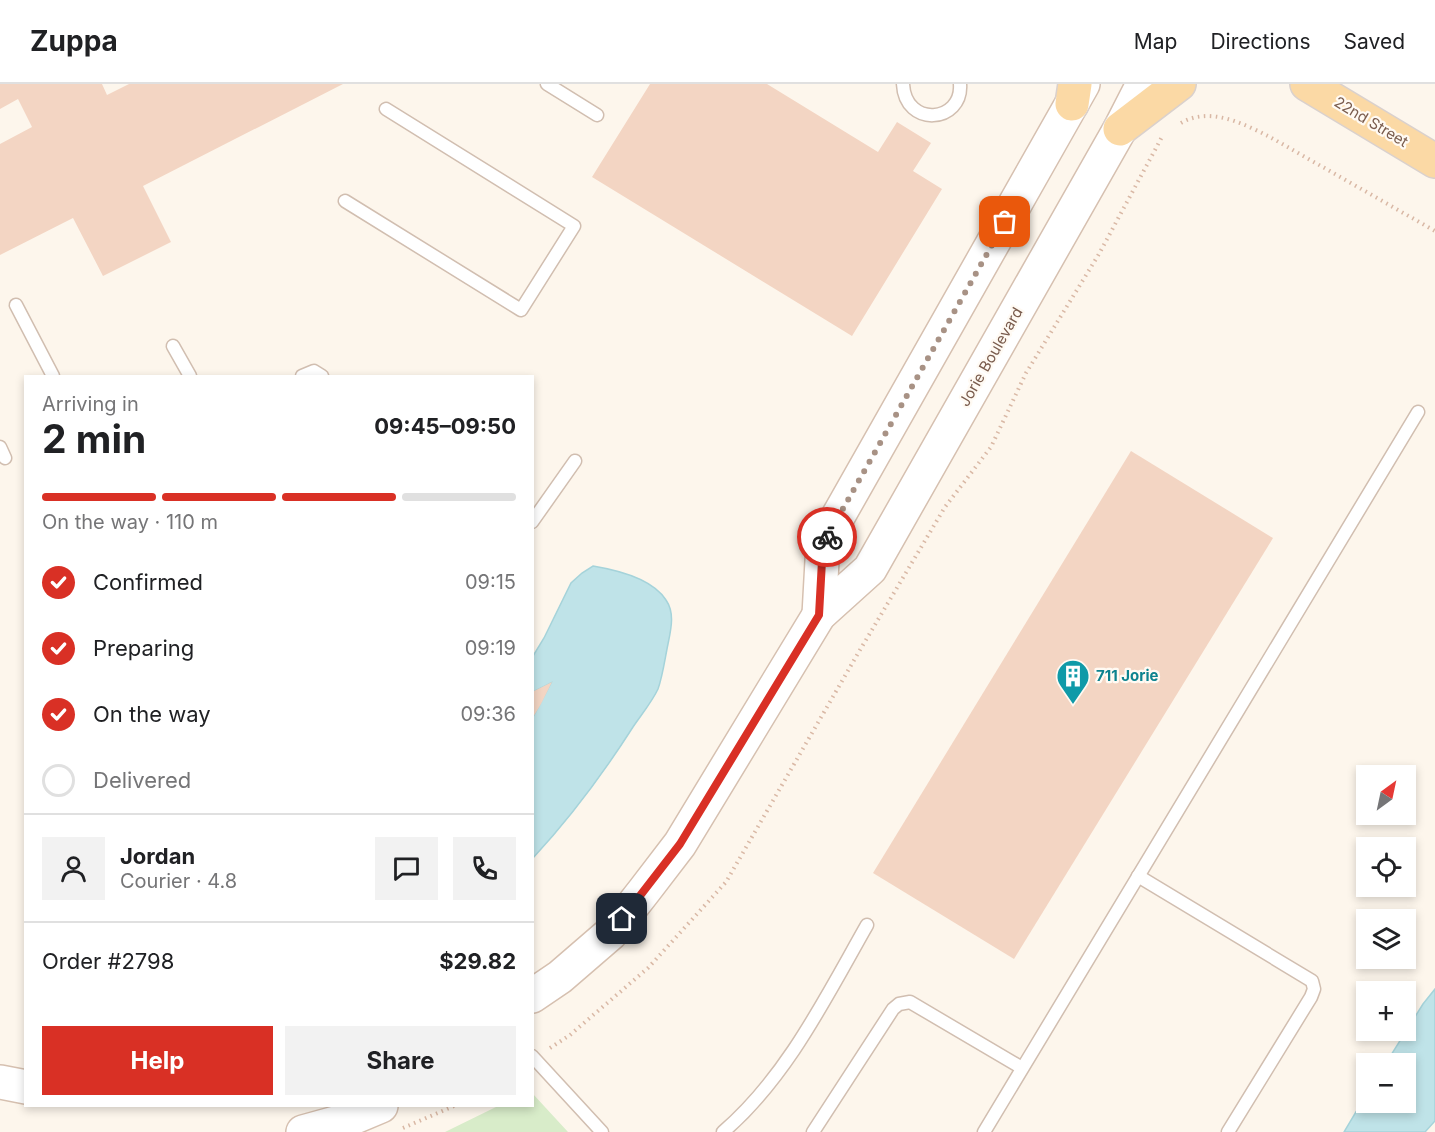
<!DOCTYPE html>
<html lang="en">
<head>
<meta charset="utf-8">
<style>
	:root { --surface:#fff; --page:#f2f2f2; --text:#202124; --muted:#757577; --line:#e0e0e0; --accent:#d93025 }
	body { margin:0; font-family:Inter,sans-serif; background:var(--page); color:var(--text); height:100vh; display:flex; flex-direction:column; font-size:22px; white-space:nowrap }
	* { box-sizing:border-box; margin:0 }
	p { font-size:20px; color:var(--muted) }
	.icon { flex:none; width:33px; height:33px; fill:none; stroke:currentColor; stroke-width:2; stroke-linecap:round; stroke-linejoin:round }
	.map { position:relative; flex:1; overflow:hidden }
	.side { position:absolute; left:24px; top:291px; width:510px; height:732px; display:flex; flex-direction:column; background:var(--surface); border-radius:0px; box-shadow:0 3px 9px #0003 }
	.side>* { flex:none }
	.needle { width:39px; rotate:33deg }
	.buttons { position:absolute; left:1356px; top:681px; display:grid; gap:12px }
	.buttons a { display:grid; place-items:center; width:60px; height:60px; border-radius:0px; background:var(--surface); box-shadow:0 3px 9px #0003; font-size:30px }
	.pin { position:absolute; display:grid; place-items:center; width:51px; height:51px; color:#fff; margin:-26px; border-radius:12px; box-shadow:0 3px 9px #0006 }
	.courier { position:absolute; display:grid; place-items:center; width:60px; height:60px; margin:-30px; border:4px solid #d93025; border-radius:50%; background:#fff; color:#222; box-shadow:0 2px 8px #0007 }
	.headline em { font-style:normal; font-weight:700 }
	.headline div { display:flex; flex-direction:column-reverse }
	.headline { display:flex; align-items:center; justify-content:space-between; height:102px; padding:0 18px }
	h1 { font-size:39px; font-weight:700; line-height:45px }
	.bar { display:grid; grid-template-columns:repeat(4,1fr); gap:9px 6px; align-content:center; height:72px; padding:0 18px }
	.bar i { height:8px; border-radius:4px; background:var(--line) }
	.bar .current { background:var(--accent) }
	.bar p { grid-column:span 4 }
	.line { display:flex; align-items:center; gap:15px; padding:0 18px; border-top:2px solid var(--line) }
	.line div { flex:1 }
	.round { display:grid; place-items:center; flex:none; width:63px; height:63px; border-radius:0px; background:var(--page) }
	ol { padding:0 18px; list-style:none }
	li { display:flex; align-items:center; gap:18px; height:66px }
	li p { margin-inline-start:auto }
	li .icon { padding:6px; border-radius:50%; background:var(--accent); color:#fff; stroke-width:4 }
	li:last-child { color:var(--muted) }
	li i { width:33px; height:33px; border:3px solid var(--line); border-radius:50% }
	.primary-button { display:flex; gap:12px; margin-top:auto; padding:12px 18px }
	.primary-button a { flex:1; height:69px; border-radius:0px; background:var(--accent); color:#fff; font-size:24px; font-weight:700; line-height:69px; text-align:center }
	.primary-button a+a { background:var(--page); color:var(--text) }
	header { display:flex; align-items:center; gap:36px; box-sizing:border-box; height:84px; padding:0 30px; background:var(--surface); border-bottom:2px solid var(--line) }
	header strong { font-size:28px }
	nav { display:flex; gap:33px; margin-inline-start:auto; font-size:21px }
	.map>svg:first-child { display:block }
	.green { fill:#d8ecc9 }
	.water { fill:#bfe3e8; stroke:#a5d3da; stroke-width:1.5 }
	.building { fill:#f3d5c3 }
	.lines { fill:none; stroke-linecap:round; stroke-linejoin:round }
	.lane-casing { stroke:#d1beb0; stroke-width:15 }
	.secondary-casing { stroke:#d6c0b0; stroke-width:36 }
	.primary-casing { stroke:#dad1cd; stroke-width:36 }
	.path { stroke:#d9b8a5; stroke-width:4; stroke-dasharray:1.5 4.5; stroke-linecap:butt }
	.lane { stroke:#fff; stroke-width:12 }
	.secondary { stroke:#fff; stroke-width:33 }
	.primary { stroke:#fbd9a5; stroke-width:33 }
	.done { stroke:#a89285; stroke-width:6; stroke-dasharray:0 10.8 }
	.route { stroke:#d93025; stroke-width:8 }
	.labels { text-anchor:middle; stroke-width:4.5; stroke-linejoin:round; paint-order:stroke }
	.street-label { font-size:15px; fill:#7a5c4d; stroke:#fffaf3 }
	.culture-label { font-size:15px; font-weight:bold; fill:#0d838f; stroke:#fffaf3; text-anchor:start }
</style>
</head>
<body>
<header>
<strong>Zuppa</strong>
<nav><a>Map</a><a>Directions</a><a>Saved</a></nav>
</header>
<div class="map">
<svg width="1435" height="1048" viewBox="0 0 1435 1048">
	<rect width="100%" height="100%" fill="#fdf6ec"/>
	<!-- green -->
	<polygon class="green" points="533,1010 568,1048 445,1048 498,1022 532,1022"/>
	<!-- water -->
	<g class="water">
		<path d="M593 482C617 486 652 494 666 516 675 529 671 545 668 560 665 574 663 591 658 605 652 618 641 631 633 643 603 690 571 733 533 774L532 635 551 599 533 608V572L544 554 571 499 582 489Z"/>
		<polygon points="1435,905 1435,1037 1425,1048 1344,1048 1366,1011 1366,1018 1406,1018 1406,980 1386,979 1423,920"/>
	</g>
	<!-- building -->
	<g class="building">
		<polygon points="0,0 102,0 107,11 129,0 343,0 143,102 171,158 103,192 73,134 0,171 0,60 32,43 18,15 0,25"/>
		<polygon points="650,0 767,0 878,68 897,38 931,59 913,87 942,105 852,252 592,93"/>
		<polygon points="1131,367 1273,454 1014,875 873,789"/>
		<polygon points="552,598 541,620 532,635 532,608"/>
	</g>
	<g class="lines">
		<defs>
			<g id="lane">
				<polyline points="547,0 597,31"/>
				<path d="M903 0C905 44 963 39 960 0"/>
				<polyline points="345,117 521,226 574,142 386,25"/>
				<polyline points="16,221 53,292"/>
				<polyline points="173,262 190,292"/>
				<polyline points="302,292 314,287 322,292"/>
				<polyline points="0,363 5,374"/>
				<polyline points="532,438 575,377"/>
				<polyline points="1138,792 1312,897 1314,905 1311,913 1228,1048"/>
				<polyline points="532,972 602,1048"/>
				<path d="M723 1048C787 993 826 913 867 841"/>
				<polyline points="813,1048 893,925 899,920 910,918 1022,984"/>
				<polyline points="984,1048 1418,328"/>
			</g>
			<g id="secondary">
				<polyline points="819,531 823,459 1083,0"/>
				<polyline points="532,912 560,893 611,849 644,807 680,760 819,531 870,485 1120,45 1143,0"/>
				<polyline points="0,998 26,1003"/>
				<polyline points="303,1048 350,1035 381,1022"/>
			</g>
			<g id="primary">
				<polyline points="1307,0 1435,77"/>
				<polyline points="1072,20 1075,0"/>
				<polyline points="1120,45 1179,0"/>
			</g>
		</defs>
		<!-- lane casing -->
		<use href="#lane" class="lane-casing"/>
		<!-- secondary casing -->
		<use href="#secondary" class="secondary-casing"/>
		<!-- primary casing -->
		<use href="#primary" class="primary-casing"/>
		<!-- path -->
		<g class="path">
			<path d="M1181 39C1210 22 1244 40 1270 53L1435 147"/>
			<polyline points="550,964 570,951 648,884 726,798 857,571 945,423 991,363 1026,289 1099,170 1163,51"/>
			<polyline points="403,1044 454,1022"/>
		</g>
		<!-- lane -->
		<use href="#lane" class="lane"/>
		<!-- secondary -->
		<use href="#secondary" class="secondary"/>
		<!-- primary -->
		<use href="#primary" class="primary"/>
	</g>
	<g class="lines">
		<!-- done -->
		<polyline class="done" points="827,453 1005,138"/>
		<!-- route -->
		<polyline class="route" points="622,835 680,760 819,531 823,459 827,453"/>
	</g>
	<!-- icons -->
	<defs>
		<symbol id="building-pin" viewBox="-11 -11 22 30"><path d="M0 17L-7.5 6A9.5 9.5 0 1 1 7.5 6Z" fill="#0f9aa8" stroke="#fffaf3"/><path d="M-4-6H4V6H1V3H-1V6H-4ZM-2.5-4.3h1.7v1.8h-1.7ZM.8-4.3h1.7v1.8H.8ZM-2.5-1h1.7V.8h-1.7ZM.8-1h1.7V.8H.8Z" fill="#fff"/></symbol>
	</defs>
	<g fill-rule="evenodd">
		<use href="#building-pin" x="1054" y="573" width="38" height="52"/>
	</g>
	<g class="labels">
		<!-- street labels -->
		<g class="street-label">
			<text transform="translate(1371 38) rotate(31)" y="5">22nd Street</text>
			<text transform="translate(991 273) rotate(-60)" y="5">Jorie Boulevard</text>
		</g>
		<!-- culture labels -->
		<g class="culture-label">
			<text x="1096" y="597">711 Jorie</text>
		</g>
	</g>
</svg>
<div class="buttons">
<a><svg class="needle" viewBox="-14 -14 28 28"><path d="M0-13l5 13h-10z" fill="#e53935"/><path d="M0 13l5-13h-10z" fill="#757577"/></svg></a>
<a><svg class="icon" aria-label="locate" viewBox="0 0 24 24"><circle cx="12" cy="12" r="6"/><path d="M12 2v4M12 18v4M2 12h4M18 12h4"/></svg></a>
<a><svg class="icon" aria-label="layers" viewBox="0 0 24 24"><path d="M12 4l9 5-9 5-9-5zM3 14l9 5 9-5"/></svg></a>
<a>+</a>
<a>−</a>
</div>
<div class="pin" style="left:1005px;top:138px;background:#ea580c"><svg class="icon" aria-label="bag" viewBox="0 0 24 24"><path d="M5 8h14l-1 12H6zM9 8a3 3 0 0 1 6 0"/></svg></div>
<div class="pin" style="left:622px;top:835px;background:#1f2937"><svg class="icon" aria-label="home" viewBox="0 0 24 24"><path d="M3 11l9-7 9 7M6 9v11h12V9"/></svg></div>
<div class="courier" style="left:827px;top:453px"><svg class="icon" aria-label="bike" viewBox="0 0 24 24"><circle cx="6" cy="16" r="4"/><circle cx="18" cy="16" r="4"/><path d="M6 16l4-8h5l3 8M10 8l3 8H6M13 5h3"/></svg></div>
<section class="side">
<div class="headline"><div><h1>2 min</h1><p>Arriving in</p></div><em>09:45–09:50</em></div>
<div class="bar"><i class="current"></i><i class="current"></i><i class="current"></i><i></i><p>On the way · 110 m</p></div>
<ol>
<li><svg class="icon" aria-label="check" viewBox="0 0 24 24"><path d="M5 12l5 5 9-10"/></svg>Confirmed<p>09:15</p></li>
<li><svg class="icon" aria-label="check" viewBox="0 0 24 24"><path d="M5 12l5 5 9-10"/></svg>Preparing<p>09:19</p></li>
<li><svg class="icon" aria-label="check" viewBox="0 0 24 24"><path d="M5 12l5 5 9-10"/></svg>On the way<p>09:36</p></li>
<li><i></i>Delivered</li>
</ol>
<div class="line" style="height:108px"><a class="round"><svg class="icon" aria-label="person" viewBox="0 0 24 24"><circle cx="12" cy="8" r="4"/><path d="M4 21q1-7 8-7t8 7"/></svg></a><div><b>Jordan</b><p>Courier · 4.8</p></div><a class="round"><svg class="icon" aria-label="chat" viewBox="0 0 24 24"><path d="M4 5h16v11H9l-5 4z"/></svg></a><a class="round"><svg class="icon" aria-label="phone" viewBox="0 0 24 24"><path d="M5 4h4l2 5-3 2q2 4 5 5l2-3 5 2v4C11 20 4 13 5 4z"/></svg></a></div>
<div class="line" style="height:78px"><div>Order #2798</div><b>$29.82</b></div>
<div class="primary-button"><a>Help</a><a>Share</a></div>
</section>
</div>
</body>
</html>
